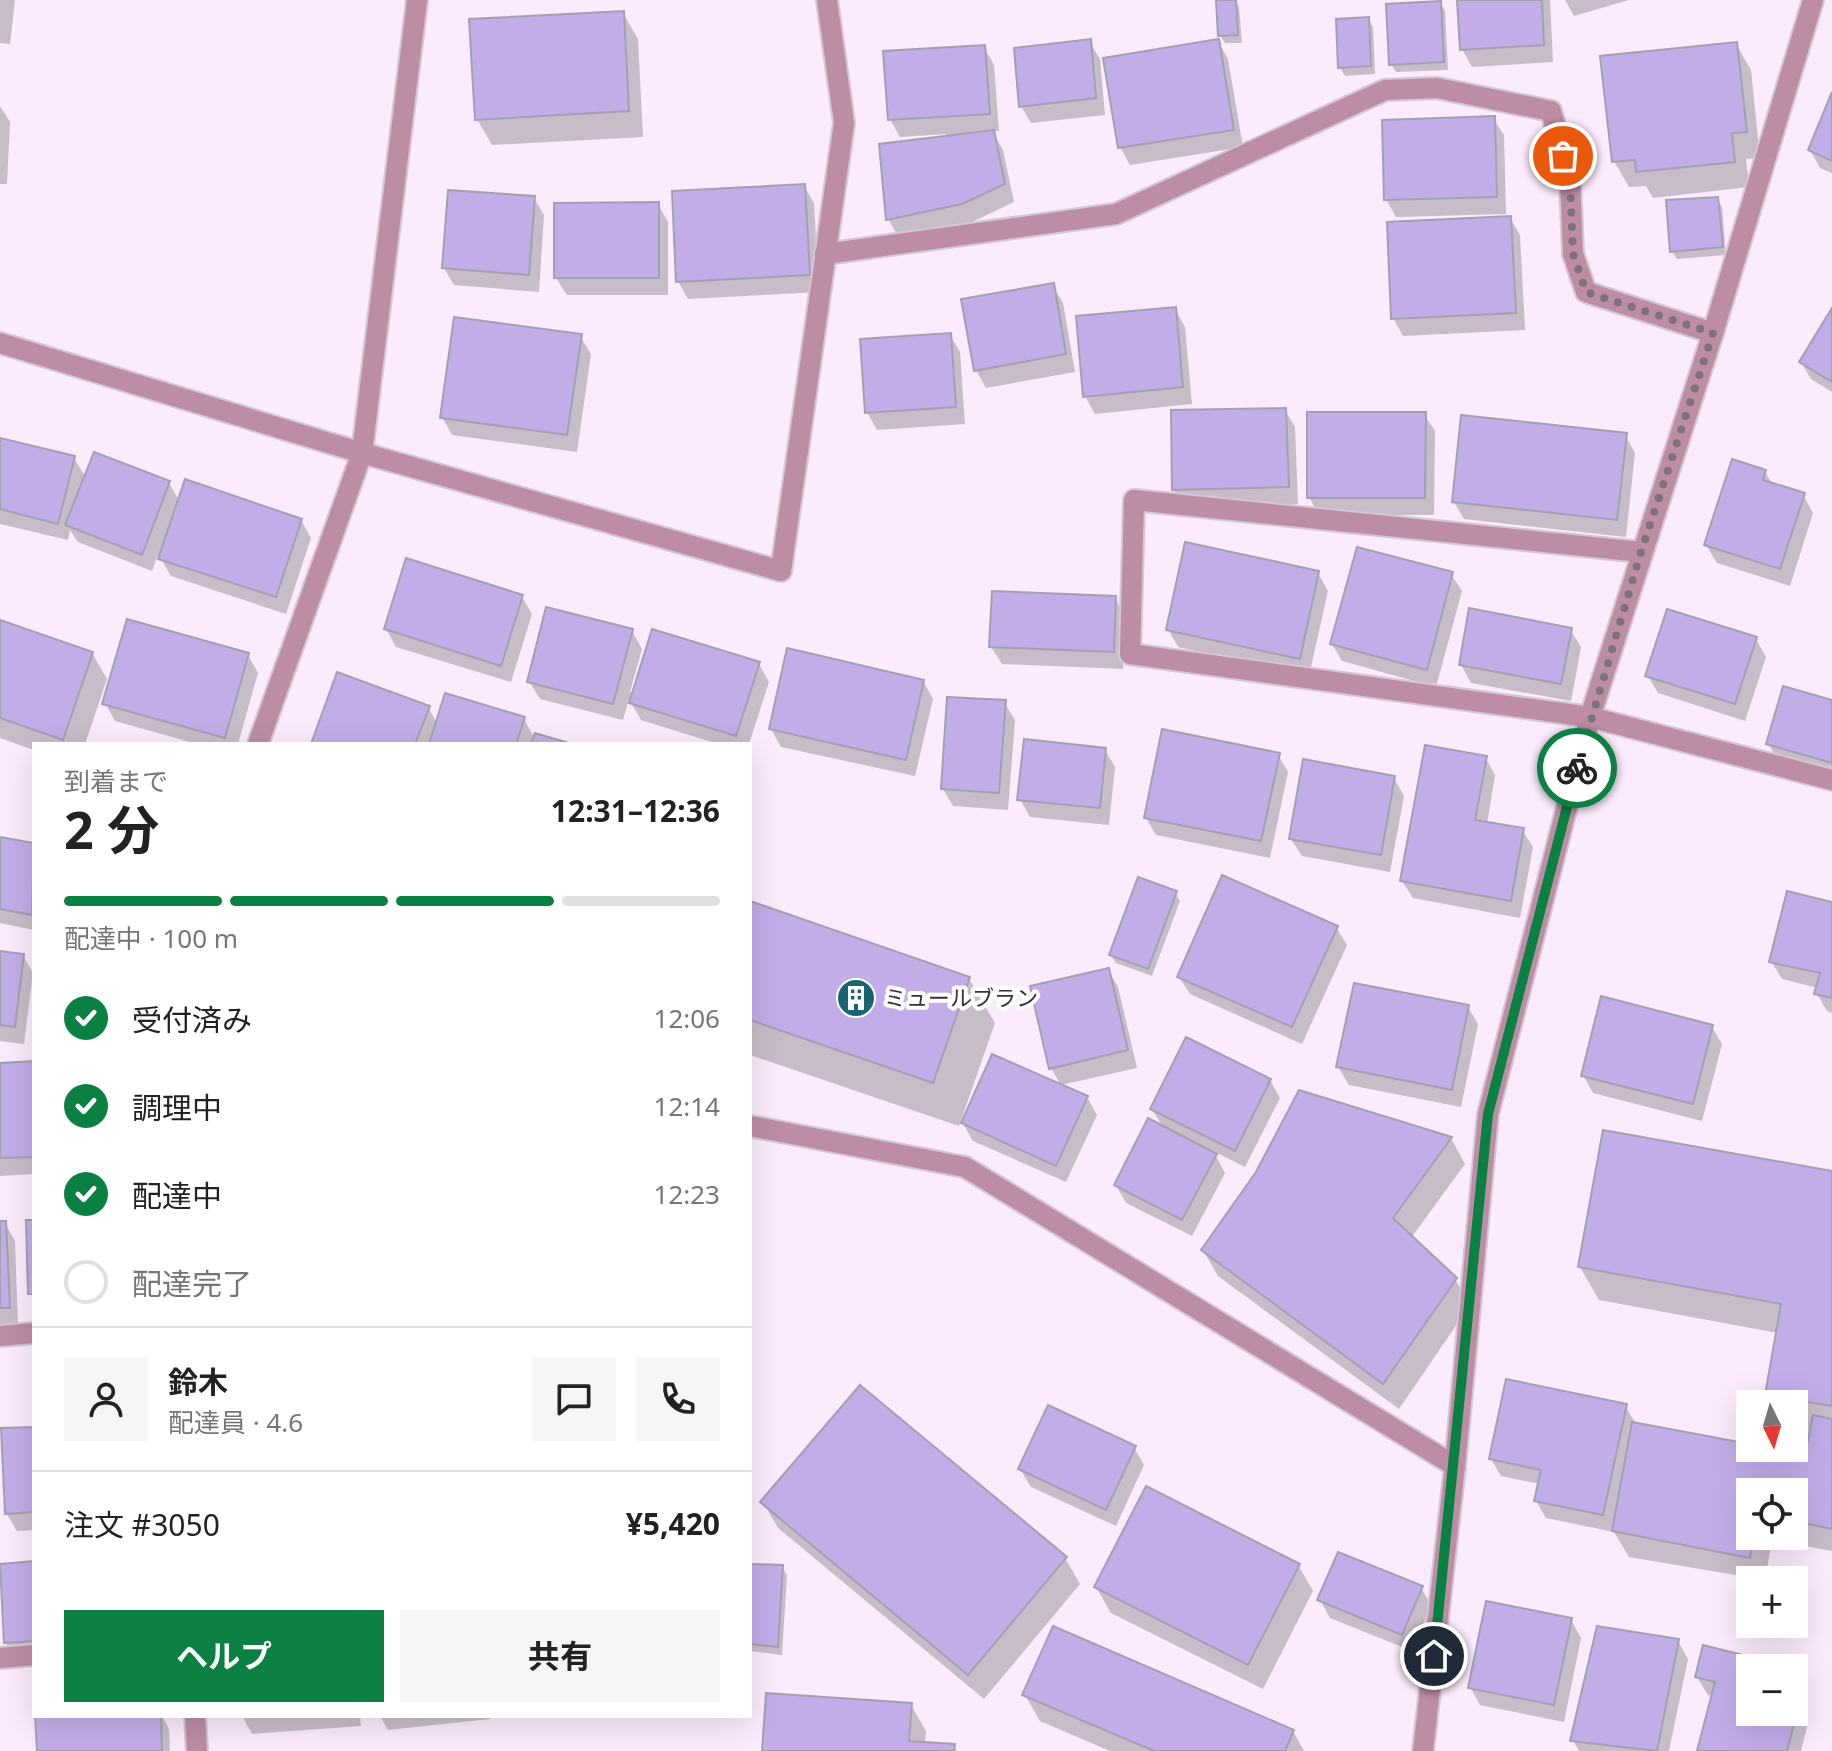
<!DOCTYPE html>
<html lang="ja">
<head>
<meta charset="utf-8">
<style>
	:root { --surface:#fff; --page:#f6f6f6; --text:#222; --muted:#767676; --line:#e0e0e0; --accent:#0b8043 }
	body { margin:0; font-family:"Noto Sans","Noto Sans JP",sans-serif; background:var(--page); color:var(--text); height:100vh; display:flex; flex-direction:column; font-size:30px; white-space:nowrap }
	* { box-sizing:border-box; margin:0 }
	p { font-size:26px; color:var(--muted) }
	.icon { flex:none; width:44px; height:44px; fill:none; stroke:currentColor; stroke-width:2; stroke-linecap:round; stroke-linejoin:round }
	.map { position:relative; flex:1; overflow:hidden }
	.panel { position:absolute; left:32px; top:742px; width:720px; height:976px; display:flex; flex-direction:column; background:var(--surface); border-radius:0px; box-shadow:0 8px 32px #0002 }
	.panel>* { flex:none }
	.needle { width:52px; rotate:175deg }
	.controls { position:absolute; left:1736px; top:1390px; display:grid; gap:16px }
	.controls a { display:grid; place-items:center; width:72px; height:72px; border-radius:0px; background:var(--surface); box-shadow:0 8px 32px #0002; font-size:40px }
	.pin { position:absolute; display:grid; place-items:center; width:68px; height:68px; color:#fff; margin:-34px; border:4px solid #fff; border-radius:50%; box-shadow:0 2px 8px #0007 }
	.courier { position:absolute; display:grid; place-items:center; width:80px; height:80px; margin:-40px; border:6px solid #0b8043; border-radius:50%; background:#fff; color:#222; box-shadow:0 2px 10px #0007 }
	.head em { font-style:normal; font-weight:700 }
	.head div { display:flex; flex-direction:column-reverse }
	.head { display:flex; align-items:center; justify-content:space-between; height:136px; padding:0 32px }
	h1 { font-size:52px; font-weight:700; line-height:60px }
	.bar { display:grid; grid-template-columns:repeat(4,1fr); gap:12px 8px; align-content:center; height:96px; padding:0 32px }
	.bar i { height:10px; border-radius:6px; background:var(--line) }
	.bar .current { background:var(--accent) }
	.bar p { grid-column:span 4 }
	.line { display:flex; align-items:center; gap:20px; padding:0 32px; border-top:2px solid var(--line) }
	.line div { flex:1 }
	.round { display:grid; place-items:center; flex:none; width:84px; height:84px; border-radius:0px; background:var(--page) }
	ol { padding:0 32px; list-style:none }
	li { display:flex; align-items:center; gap:24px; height:88px }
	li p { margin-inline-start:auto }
	li .icon { padding:8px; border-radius:50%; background:var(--accent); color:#fff; stroke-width:4 }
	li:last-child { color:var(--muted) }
	li i { width:44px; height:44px; border:4px solid var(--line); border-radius:50% }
	.primary-button { display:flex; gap:16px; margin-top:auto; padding:16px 32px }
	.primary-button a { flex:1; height:92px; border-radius:0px; background:var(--accent); color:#fff; font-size:32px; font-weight:700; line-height:92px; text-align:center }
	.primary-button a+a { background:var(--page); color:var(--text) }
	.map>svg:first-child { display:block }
	.shadow { fill:#0003; fill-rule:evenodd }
	.building { fill:#c3ade9; stroke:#a59fb2; stroke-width:2 }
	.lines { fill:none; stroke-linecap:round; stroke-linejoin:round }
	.minor-casing { stroke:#d4c6d5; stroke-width:24 }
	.minor { stroke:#bc8da5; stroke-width:20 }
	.done { stroke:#7c727c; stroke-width:8; stroke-dasharray:0 14.4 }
	.route { stroke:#0b8043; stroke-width:10 }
	.labels { text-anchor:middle; stroke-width:8; stroke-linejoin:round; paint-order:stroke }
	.poi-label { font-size:22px; fill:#373137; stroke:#fefefe; text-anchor:start }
</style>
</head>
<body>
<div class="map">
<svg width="1832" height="1751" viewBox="0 0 1832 1751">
	<rect width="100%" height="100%" fill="#fbebfc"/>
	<!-- shadow -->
	<g class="shadow">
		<polygon points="0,0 15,0 10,44 0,43"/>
		<polygon points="1235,0 1239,7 1242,43 1225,43 1220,35"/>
		<polygon points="1459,0 1550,0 1553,62 1472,67 1462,49"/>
		<polygon points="1565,0 1629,0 1574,16"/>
		<polygon points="1440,3 1445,11 1448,70 1396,72 1391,64"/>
		<polygon points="623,13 638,39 643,137 492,145 477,119"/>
		<polygon points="1368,19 1373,27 1375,74 1345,76 1340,68"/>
		<polygon points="1089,41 1100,59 1105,115 1031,123 1021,106"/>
		<polygon points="1218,41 1228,59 1243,147 1130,165 1120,147"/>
		<polygon points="1736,44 1751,70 1760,158 1746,159 1749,187 1653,198 1646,186 1629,187 1614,161"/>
		<polygon points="984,47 994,65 999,131 992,131 1003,150 1014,202 972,222 898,236 888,219 946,138 946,134 900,137 890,119"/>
		<polygon points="1832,97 1832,173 1820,168 1810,150"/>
		<polygon points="0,106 10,122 7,184 0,184"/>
		<polygon points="1493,118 1504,135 1506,214 1396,217 1386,199"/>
		<polygon points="804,186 814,203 819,292 688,299 678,281"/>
		<polygon points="534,198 544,215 539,292 454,285 444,268"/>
		<polygon points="1717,199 1722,207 1726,255 1677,259 1672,251"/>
		<polygon points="658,204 668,222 668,295 567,295 556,278"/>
		<polygon points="1510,218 1520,235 1525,330 1403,336 1393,318"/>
		<polygon points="1053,286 1063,303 1075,372 986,388 976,370"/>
		<polygon points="1175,309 1185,327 1192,404 1095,414 1085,396"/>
		<polygon points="1832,312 1832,392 1811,379 1801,362"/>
		<polygon points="950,335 960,352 965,424 877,430 867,412"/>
		<polygon points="580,336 591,354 577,452 452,435 442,417"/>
		<polygon points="1285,410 1295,427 1298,504 1185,507 1174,490"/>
		<polygon points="1424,414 1435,431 1434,515 1319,515 1309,497"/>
		<polygon points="1625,435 1635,453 1626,537 1464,519 1454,502"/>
		<polygon points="0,440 74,458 86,478 169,483 180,502 301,520 311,538 286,614 171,576 158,554 152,571 78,542 70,530 68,540 0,524"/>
		<polygon points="1765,472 1773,485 1803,495 1813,513 1790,586 1717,563 1706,545"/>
		<polygon points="1318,573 1328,591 1309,676 1178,647 1168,629"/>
		<polygon points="1451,574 1462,591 1436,687 1342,661 1332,644"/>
		<polygon points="522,597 532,614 511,682 396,647 386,629"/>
		<polygon points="1115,598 1125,615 1123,669 1002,664 991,647"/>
		<polygon points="0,623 92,653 107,679 85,744 34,744 34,750 0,738"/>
		<polygon points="1570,629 1581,647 1571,701 1471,683 1461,665"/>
		<polygon points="632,631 642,649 630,692 634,693 759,664 769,682 749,744 718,744 641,720 629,699 623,720 540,699 529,681"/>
		<polygon points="1756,639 1766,657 1745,721 1658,693 1648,676"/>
		<polygon points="248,655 258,673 238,744 197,744 115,721 105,703"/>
		<polygon points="923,681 933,699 915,776 781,747 771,729"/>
		<polygon points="1004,702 1015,720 1008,810 953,806 943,789"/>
		<polygon points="1832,702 1832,777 1778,761 1768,743"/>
		<polygon points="428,707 437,723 524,719 535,739 565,744 313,744"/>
		<polygon points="1105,750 1115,767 1109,825 1030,817 1020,799"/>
		<polygon points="1278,755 1288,772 1270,858 1156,835 1146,818"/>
		<polygon points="1485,757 1495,775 1487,824 1522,830 1533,847 1520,918 1413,898 1402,881"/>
		<polygon points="1394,778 1404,796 1390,872 1302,856 1291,839"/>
		<polygon points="0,839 34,846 34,930 0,923"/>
		<polygon points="1175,893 1180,901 1152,976 1116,963 1111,955"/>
		<polygon points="1832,904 1832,1013 1827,1011 1817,994 1818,988 1782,979 1771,961"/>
		<polygon points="750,905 969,979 995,1023 959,1126 750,1055"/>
		<polygon points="1336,927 1347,945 1302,1044 1190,994 1179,977"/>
		<polygon points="0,953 23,955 33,973 24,1044 0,1041"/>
		<polygon points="1108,970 1118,987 1137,1068 1061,1085 1051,1068"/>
		<polygon points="1468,1007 1478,1024 1461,1107 1349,1085 1338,1067"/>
		<polygon points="1712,1027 1722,1044 1702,1121 1593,1093 1583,1075"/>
		<polygon points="34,1063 34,1174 0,1176 0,1065"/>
		<polygon points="1270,1080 1280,1098 1245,1167 1213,1151 1225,1173 1192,1236 1126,1203 1116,1185 1164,1129 1152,1109"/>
		<polygon points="1087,1097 1097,1115 1066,1182 973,1141 962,1122"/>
		<polygon points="1451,1138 1465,1164 1411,1238 1455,1279 1470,1305 1399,1409 1218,1276 1203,1250"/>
		<path d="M1832 1173V1551L1772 1540 1765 1580 1629 1557 1614 1532 1546 1518 1536 1501 1540 1484 1501 1476 1491 1459 1625 1406 1636 1424 1807 1457 1812 1432 1794 1429V1404H1773L1768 1394 1778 1333 1599 1300 1580 1267ZM1750 1492H1794V1536H1750Z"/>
		<polygon points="0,1223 5,1223 15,1241 18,1325 0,1326"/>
		<polygon points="34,1429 34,1530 17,1531 7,1514"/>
		<polygon points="1134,1447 1144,1465 1116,1526 1031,1487 1020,1469"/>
		<polygon points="763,1502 1065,1558 1080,1584 984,1699 778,1528"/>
		<polygon points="34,1563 34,1659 16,1660 6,1643 0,1566"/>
		<polygon points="1298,1565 1313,1591 1263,1689 1111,1613 1096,1587"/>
		<polygon points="750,1566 782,1567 787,1575 782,1655 750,1651"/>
		<polygon points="1421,1588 1431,1605 1412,1651 1330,1618 1320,1600"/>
		<polygon points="1571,1620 1581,1638 1564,1722 1480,1705 1470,1687"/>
		<polygon points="1678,1641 1688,1659 1669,1751 1579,1751 1573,1740"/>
		<polygon points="1705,1647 1787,1668 1750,1668 1750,1712 1794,1712 1794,1677 1800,1686 1795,1705 1808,1723 1801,1751 1699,1751 1713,1696 1708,1695 1697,1677"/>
		<polygon points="1025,1695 1293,1731 1304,1751 1110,1751 1040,1721"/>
		<polygon points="911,1705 926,1731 925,1744 954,1746 957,1751 764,1751"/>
		<polygon points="37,1716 162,1716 169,1729 170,1751 39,1751"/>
		<polygon points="242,1716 360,1716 361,1726 252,1734"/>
		<polygon points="380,1716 489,1716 490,1719 388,1730"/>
	</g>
	<!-- building -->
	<g class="building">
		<polygon points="1216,0 1236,0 1238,35 1218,36"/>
		<polygon points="1457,0 1542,0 1544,45 1460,50"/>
		<polygon points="1441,1 1444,62 1389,65 1386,4"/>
		<polygon points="624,11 629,111 475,120 469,19"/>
		<polygon points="1369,17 1371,66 1338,68 1336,19"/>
		<polygon points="1091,39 1096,98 1019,107 1014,48"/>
		<polygon points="1219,39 1234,130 1118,148 1103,58"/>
		<polygon points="1737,42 1747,132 1732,133 1735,162 1636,172 1635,160 1612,162 1600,56"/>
		<polygon points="985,45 990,114 888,120 883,51"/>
		<polygon points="1832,92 1832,161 1808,150"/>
		<polygon points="1495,116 1497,197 1384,200 1382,120"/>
		<polygon points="994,130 1005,184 962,204 886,220 879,144"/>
		<polygon points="805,184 810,275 676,282 672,191"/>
		<polygon points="448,190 535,196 529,275 442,268"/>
		<polygon points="1718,197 1723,247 1670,252 1666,200"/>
		<polygon points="659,202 659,278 554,278 554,203"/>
		<polygon points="1511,216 1516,313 1391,319 1387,222"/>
		<polygon points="1054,283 1066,354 974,371 961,299"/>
		<polygon points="1176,307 1183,387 1083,397 1076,316"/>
		<polygon points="1832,308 1832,382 1799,362"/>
		<polygon points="454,317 582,334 567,435 440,418"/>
		<polygon points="951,333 956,407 865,413 860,339"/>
		<polygon points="1286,408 1289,487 1172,490 1171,410"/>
		<polygon points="1307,412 1426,412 1425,498 1307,498"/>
		<polygon points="1461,415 1627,433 1617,520 1452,502"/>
		<polygon points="0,438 75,456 58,524 0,509"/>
		<polygon points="94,452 170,481 142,555 65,525"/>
		<polygon points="1732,459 1766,470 1763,480 1805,493 1780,569 1704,545"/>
		<polygon points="185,479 302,519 276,597 158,559"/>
		<polygon points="1185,542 1319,571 1300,659 1166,630"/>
		<polygon points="1357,547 1453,572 1427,670 1330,644"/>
		<polygon points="406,558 523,595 501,666 384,629"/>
		<polygon points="992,591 1116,596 1114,652 989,647"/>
		<polygon points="546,607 633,629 613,704 527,682"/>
		<polygon points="1469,608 1572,628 1561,684 1459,665"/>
		<polygon points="1667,609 1757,637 1735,704 1645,676"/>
		<polygon points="127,619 249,653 225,738 102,704"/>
		<polygon points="0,620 93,652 63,740 0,718"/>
		<polygon points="652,629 760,662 736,736 629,703"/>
		<polygon points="787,648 924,680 906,760 769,729"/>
		<polygon points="337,672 430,706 415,744 311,744"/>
		<polygon points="1783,686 1832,700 1832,763 1766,744"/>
		<polygon points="445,693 525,717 516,744 429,744"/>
		<polygon points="947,697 1006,700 999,793 941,789"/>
		<polygon points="1162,729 1280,753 1261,841 1144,818"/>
		<polygon points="535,733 572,744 531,744"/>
		<polygon points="1024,739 1106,748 1100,808 1017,800"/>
		<polygon points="1425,745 1487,756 1475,820 1524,828 1511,901 1400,881"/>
		<polygon points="1303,759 1395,776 1381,855 1289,839"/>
		<polygon points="0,837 34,843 32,915 0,909"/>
		<polygon points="1222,875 1338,926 1292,1027 1177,977"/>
		<polygon points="1138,877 1177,891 1148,969 1109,955"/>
		<polygon points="1787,891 1832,902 1832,998 1814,994 1820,973 1769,962"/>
		<polygon points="750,901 970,977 933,1083 750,1020"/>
		<polygon points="0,951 24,954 15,1027 0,1025"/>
		<polygon points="1109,968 1128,1050 1049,1069 1030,986"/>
		<polygon points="1354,983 1469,1005 1452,1090 1336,1067"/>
		<polygon points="1601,996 1713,1025 1693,1104 1581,1076"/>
		<polygon points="1186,1037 1271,1079 1235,1151 1150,1109"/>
		<polygon points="992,1054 1088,1096 1056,1166 961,1123"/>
		<polygon points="34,1061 34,1165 33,1165 33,1157 0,1158 0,1063"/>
		<polygon points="1299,1090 1452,1137 1393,1218 1457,1278 1383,1384 1201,1250 1256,1172"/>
		<polygon points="1148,1118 1217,1154 1182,1220 1114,1185"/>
		<polygon points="1603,1130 1832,1171 1832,1406 1765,1395 1781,1304 1578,1267"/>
		<polygon points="26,1220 34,1220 34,1294 28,1294"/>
		<polygon points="0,1221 6,1221 10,1308 0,1308"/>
		<polygon points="1506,1379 1627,1404 1603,1515 1534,1501 1541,1470 1489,1459"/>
		<polygon points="860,1385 1067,1557 968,1675 760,1502"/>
		<polygon points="1048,1405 1136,1446 1106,1510 1018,1469"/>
		<polygon points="1813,1415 1832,1419 1832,1529 1794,1521 1794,1492 1750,1492 1750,1536 1754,1536 1750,1558 1612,1531 1632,1422 1750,1444 1750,1448 1805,1454"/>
		<polygon points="34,1427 34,1512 5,1514 1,1428"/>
		<polygon points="1146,1486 1300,1564 1248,1665 1094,1587"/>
		<polygon points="1338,1552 1423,1586 1402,1635 1317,1600"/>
		<polygon points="34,1561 34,1641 4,1643 0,1564"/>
		<polygon points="750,1564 783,1565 778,1647 750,1644"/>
		<polygon points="1486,1601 1572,1618 1554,1705 1468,1688"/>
		<polygon points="1053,1626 1294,1730 1285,1751 1154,1751 1022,1695"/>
		<polygon points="1597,1626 1679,1639 1657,1751 1570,1741"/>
		<polygon points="1703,1645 1791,1667 1750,1668 1750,1712 1794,1712 1794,1702 1799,1704 1787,1751 1697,1751 1715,1682 1695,1677"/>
		<polygon points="766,1693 912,1703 909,1741 955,1744 954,1751 762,1751"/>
		<polygon points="35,1716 161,1716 162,1751 37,1751"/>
	</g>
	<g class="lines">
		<defs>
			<g id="minor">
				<polyline points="417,0 362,453 781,571 844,123 827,0"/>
				<polyline points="825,254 1116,214 1385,90 1437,88 1551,111 1570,179 1573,254 1586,292 1713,333"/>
				<polyline points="0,343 362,453 258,744"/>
				<polyline points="1641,552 1134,500 1130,654 1590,717 1832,780"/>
				<polyline points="750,1126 965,1167 1455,1466"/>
				<polyline points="0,1336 34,1333"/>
				<polyline points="0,1658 34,1655"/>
				<polyline points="195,1716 197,1751"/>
				<polyline points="1423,1751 1455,1466 1488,1114 1590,717 1713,333 1813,0"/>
			</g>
		</defs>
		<!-- minor casing -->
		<use href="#minor" class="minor-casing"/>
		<!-- minor -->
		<use href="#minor" class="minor"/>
	</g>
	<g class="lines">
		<!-- done -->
		<polyline class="done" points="1563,156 1570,179 1573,254 1586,292 1713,333 1641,552 1577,768"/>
		<!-- route -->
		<polyline class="route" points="1434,1656 1488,1114 1577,768"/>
	</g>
	<!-- icons -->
	<defs>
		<symbol id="building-disc" viewBox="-11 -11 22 22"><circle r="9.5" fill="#196470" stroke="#fefefe"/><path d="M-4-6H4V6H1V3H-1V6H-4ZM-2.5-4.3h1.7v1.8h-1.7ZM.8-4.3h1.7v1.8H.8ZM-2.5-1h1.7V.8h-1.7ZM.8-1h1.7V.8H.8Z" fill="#fff"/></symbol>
	</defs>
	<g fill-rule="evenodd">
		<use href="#building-disc" x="834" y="976" width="44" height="44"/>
	</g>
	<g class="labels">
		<!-- poi labels -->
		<g class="poi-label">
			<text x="884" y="1006">ミュールブラン</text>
		</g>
	</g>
</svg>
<div class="controls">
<a><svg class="needle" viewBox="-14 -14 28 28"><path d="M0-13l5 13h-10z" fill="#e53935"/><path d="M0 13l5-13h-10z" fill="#767676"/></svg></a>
<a><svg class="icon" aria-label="locate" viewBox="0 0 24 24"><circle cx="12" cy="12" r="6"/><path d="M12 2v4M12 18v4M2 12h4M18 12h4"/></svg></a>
<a>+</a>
<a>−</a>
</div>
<div class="pin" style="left:1563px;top:156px;background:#ea580c"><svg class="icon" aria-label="bag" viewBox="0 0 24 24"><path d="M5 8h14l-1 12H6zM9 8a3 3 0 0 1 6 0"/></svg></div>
<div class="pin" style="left:1434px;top:1656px;background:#1f2937"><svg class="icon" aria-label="home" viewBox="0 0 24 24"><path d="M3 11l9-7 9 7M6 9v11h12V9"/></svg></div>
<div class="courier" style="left:1577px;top:768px"><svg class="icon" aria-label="bike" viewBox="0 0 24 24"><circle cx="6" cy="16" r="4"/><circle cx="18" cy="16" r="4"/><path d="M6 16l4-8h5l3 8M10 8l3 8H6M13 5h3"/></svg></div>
<section class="panel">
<div class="head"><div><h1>2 分</h1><p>到着まで</p></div><em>12:31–12:36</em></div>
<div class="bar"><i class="current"></i><i class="current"></i><i class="current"></i><i></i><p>配達中 · 100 m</p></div>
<ol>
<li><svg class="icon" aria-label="check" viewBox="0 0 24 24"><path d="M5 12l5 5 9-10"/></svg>受付済み<p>12:06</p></li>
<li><svg class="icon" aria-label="check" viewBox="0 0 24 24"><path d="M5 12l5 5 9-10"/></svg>調理中<p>12:14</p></li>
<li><svg class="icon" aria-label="check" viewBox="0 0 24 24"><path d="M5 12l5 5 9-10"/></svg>配達中<p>12:23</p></li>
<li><i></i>配達完了</li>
</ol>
<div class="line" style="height:144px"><a class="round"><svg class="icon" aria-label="person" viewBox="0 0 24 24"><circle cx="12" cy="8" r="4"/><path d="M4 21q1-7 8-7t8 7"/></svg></a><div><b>鈴木</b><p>配達員 · 4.6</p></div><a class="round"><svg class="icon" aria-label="chat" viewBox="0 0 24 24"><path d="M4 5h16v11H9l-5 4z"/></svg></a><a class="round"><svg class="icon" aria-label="phone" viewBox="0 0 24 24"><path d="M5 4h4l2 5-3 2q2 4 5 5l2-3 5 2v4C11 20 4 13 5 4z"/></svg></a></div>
<div class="line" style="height:104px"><div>注文 #3050</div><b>¥5,420</b></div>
<div class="primary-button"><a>ヘルプ</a><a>共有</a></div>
</section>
</div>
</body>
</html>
